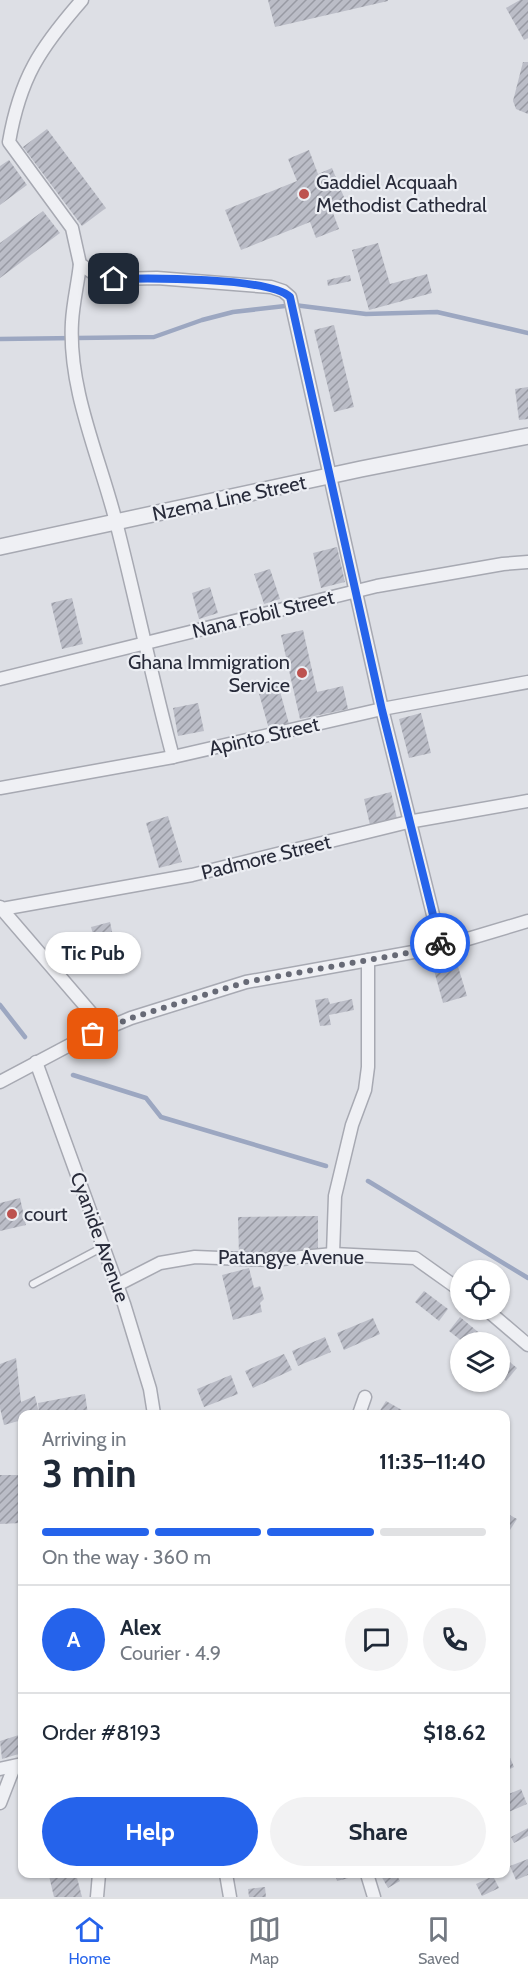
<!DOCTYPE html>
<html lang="en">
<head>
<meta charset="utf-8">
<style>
	:root { --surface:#fff; --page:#f2f2f3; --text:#1f2937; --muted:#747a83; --line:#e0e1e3; --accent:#2563eb }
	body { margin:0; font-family:Cabin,sans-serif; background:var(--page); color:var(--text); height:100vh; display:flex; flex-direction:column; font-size:22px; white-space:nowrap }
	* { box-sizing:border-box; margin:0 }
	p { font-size:20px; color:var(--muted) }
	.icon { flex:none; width:33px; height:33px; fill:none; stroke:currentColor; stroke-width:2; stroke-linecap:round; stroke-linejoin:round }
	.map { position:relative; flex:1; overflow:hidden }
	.sheet { position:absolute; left:18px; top:1410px; width:492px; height:468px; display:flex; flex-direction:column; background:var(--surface); border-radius:12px; box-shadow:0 2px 4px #0004 }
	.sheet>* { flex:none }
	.fabs { position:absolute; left:450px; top:1260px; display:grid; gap:12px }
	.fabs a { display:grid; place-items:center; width:60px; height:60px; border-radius:50%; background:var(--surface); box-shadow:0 2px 4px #0004; font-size:30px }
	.pin { position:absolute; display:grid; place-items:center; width:51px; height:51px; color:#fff; margin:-26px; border-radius:12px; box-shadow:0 3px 9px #0006 }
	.courier { position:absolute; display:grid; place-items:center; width:60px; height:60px; margin:-30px; border:4px solid #2563eb; border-radius:50%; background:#fff; color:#222; box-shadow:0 2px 8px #0007 }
	.bubble { position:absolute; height:42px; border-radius:21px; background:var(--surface); box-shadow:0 2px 4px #0004; font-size:20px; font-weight:800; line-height:42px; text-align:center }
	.headline em { font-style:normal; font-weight:800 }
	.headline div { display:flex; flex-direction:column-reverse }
	.headline { display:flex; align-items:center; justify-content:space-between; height:102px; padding:0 24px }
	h1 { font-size:39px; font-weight:800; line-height:45px }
	.bar { display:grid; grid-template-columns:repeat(4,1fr); gap:9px 6px; align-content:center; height:72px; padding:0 24px }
	.bar i { height:8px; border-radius:4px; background:var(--line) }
	.bar .selected { background:var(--accent) }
	.bar p { grid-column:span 4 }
	.line { display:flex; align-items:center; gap:15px; padding:0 24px; border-top:2px solid var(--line) }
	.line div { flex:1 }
	.round { display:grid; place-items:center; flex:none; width:63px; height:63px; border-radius:32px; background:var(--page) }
	.primary-button { display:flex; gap:12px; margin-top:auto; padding:12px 24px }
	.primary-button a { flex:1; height:69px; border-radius:36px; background:var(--accent); color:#fff; font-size:24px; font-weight:800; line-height:69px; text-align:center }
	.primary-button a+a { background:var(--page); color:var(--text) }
	.menu { display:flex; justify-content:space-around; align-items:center; height:84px; border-top:2px solid var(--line); background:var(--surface); font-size:16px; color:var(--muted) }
	.menu a { display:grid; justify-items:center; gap:3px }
	.menu .selected { color:var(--accent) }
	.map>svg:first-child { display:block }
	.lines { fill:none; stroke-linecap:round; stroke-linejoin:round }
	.stream { stroke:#9ca7c1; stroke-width:4.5 }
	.building { fill:url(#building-hatch) }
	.service-casing { stroke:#a7a9b2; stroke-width:9 }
	.minor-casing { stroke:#a7a9b2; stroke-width:15 }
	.tertiary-casing { stroke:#a7a9b2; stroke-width:18 }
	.service { stroke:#eff0f4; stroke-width:6 }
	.minor { stroke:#eff0f4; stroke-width:12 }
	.tertiary { stroke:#eff0f4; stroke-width:15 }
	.done { stroke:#676a76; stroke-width:6; stroke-dasharray:0 10.8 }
	.route { stroke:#2563eb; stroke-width:8 }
	.poi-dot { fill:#bd524f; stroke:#eceef3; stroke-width:2 }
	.labels { text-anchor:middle; stroke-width:4.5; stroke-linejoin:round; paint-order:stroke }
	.poi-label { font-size:20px; fill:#282b3a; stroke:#eceef3; text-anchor:start }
	.street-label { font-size:20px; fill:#282b3a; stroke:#eceef3 }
</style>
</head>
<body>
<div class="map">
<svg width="528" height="1897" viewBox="0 0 528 1897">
	<defs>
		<pattern id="building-hatch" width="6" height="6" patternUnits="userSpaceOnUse" patternTransform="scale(1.5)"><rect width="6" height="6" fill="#bbbdc7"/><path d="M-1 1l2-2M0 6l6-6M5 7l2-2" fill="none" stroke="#989aa3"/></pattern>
	</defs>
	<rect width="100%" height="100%" fill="#dddfe5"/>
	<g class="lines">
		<!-- stream -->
		<g class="stream">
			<polyline points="0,339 154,337 202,320 233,312 294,305 366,314 437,312 528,333"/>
			<polyline points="0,1005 25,1037"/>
			<polyline points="73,1075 146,1098 161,1117 326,1166"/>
			<polyline points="368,1181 528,1278"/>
		</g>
	</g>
	<!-- building -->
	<g class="building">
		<polygon points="268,0 388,0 388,1 275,27"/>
		<polygon points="520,0 528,0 528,38 524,40 506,8"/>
		<polygon points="523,62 528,62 528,114 516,109 513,101"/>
		<polygon points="47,129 106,208 82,226 23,147"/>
		<polygon points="309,150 318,174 332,168 348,207 333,213 339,229 316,238 310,222 241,250 225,210 297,181 288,159"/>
		<polygon points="9,160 27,185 0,205 0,166"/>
		<polygon points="43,211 60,233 0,278 0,243"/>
		<polygon points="378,243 390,284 427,274 432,293 369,310 352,250"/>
		<polygon points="350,275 351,281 328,286 327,280"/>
		<polygon points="334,325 354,407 334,412 314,330"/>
		<polygon points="528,387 528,419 519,420 515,389"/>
		<polygon points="337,547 345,582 321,588 313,553"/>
		<polygon points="270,569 280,599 264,604 254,574"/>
		<polygon points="210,587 218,613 199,619 192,593"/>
		<polygon points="72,598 83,644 62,649 51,603"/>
		<polygon points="303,630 317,692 343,686 348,709 300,719 281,635"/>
		<polygon points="278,684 289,724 269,729 258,690"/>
		<polygon points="198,703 204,731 178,736 173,708"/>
		<polygon points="421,713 431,753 409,758 399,719"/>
		<polygon points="391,792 397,819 370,825 364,799"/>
		<polygon points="168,816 182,862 159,868 146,823"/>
		<polygon points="110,922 113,936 107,937 111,952 99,956 91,927"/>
		<polygon points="456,960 467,996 443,1003 433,967"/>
		<polygon points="328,998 330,1004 352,999 354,1010 329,1015 331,1025 320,1026 315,1000"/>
		<polygon points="20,1198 26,1225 0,1231 0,1203"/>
		<polygon points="318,1216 318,1255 239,1256 238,1217"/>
		<polygon points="249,1268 254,1288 260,1286 264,1299 260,1303 262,1312 233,1320 222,1275"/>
		<polygon points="424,1291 448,1309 439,1321 415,1302"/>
		<polygon points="460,1317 483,1336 478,1342 463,1342 449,1331"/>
		<polygon points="373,1318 380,1334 344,1350 337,1333"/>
		<polygon points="325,1337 331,1352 298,1366 292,1351"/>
		<polygon points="284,1354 292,1370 253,1388 245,1371"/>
		<polygon points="500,1354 517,1368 506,1381 500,1376"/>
		<polygon points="16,1358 21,1402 35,1396 39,1413 38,1403 85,1394 88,1414 22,1414 22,1420 4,1425 0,1408 0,1364"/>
		<polygon points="231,1375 238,1394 204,1407 197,1389"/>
		<polygon points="386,1401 409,1414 379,1412"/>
		<polygon points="0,1475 20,1475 21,1523 0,1524"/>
		<polygon points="506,1513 517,1519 510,1530 506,1527"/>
		<polygon points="22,1734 22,1753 2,1759 0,1741"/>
		<polygon points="508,1753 514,1767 506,1771 506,1755"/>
		<polygon points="521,1789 527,1804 506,1813 506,1795"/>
		<polygon points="528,1828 528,1836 514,1843 511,1837"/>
		<polygon points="528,1859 528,1875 516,1880 510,1866"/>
		<polygon points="64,1874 76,1874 82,1897 54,1897 49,1876"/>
		<polygon points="335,1874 355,1874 356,1876 337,1881"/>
		<polygon points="380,1874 396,1874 400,1881 388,1888"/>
		<polygon points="493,1876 499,1888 482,1896 476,1884"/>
		<polygon points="265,1887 266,1897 249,1897 248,1889"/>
	</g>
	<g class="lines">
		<defs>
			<polyline id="service" points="33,1284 103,1247"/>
			<g id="minor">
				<path d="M82 0C40 48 20 78 9 142L72 228 80 264 96 275 114 279 157 278 271 287 283 291 290 297 382 709 441 947"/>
				<path d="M80 264C78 283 73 303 72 322 68 390 100 458 116 522 136 600 152 679 173 757"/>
				<polyline points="0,679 377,586 503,564 528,562"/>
				<polyline points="0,788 173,757 382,709 528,682"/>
				<polyline points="0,907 105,1029"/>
				<polyline points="2,909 192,875 408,822 528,801"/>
				<polyline points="36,1062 124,1304 150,1389 154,1414"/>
				<polyline points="0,1082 81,1039 131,1018 246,982 441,947 528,921"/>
				<polyline points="333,1254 335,1196 352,1125 365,1090 368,1067 368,960"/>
				<polyline points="117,1285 160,1263 195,1257 271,1260 333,1254 415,1258 460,1290"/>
				<polyline points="487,1310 528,1345"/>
				<polyline points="359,1414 365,1397"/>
				<polyline points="0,1769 22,1764"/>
				<polyline points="0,1803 14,1767"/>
				<polyline points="226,1874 230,1897"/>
				<polyline points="367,1874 374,1897"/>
				<polyline points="97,1897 99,1874"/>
			</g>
			<polyline id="tertiary" points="0,547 361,469 528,436"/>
		</defs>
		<!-- service casing -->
		<use href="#service" class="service-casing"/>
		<!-- minor casing -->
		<use href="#minor" class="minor-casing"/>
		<!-- tertiary casing -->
		<use href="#tertiary" class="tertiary-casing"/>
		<!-- service -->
		<use href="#service" class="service"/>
		<!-- minor -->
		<use href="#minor" class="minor"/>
		<!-- tertiary -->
		<use href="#tertiary" class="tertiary"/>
	</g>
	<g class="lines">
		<!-- done -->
		<polyline class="done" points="93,1034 131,1018 246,982 441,947 440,943"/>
		<!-- route -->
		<path class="route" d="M114 279C147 278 269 277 290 297L382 710 440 943"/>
	</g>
	<!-- markers -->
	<g class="poi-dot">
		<circle cx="304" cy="194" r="6"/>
		<circle cx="302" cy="673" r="6"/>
		<circle cx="12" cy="1214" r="6"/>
	</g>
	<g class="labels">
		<!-- poi labels -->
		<g class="poi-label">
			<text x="316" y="189">Gaddiel Acquaah<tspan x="316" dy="23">Methodist Cathedral</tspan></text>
			<text x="290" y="669" text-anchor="end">Ghana Immigration<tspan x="290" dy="23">Service</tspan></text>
			<text x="24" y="1221">court</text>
		</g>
		<!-- street labels -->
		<g class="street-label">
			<text transform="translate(229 498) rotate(-12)" y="7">Nzema Line Street</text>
			<text transform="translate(263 614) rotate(-14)" y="7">Nana Fobil Street</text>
			<text transform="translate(264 736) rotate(-13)" y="7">Apinto Street</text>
			<text transform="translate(266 857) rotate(-14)" y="7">Padmore Street</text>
			<text transform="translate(100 1237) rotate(70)" y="7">Cyanide Avenue</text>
			<text x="291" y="1264">Patangye Avenue</text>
		</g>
	</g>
</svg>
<div class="fabs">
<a><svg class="icon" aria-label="locate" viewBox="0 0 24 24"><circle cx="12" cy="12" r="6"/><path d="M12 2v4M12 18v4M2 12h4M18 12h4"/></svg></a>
<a><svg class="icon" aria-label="layers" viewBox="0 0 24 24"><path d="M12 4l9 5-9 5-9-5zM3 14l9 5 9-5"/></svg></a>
</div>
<div class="pin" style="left:93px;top:1034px;background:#ea580c"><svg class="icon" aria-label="bag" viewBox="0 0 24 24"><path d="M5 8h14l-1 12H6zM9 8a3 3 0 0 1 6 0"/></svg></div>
<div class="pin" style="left:114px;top:279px;background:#1f2937"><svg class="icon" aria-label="home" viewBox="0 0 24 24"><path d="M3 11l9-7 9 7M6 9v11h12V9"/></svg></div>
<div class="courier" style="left:440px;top:943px"><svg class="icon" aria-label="bike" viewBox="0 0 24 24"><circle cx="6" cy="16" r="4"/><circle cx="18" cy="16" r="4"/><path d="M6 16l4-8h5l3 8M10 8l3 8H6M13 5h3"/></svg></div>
<div class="bubble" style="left:45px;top:932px;width:96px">Tic Pub</div>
<section class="sheet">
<div class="headline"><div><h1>3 min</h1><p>Arriving in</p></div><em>11:35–11:40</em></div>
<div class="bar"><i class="selected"></i><i class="selected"></i><i class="selected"></i><i></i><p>On the way · 360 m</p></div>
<div class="line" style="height:108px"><b class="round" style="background:var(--accent);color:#fff">A</b><div><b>Alex</b><p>Courier · 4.9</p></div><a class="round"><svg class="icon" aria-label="chat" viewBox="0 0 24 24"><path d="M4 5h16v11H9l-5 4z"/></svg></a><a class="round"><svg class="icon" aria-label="phone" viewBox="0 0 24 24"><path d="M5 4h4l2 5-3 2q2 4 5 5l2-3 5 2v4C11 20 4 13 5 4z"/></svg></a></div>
<div class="line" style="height:78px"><div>Order #8193</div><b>$18.62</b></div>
<div class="primary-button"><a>Help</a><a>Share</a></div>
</section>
</div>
<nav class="menu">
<a class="selected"><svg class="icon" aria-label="home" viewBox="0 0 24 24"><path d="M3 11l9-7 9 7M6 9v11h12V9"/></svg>Home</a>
<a><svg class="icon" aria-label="map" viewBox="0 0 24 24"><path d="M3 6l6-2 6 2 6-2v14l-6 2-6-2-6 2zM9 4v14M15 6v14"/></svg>Map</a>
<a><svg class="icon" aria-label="saved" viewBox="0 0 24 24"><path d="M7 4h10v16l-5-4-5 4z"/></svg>Saved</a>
</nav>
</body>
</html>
